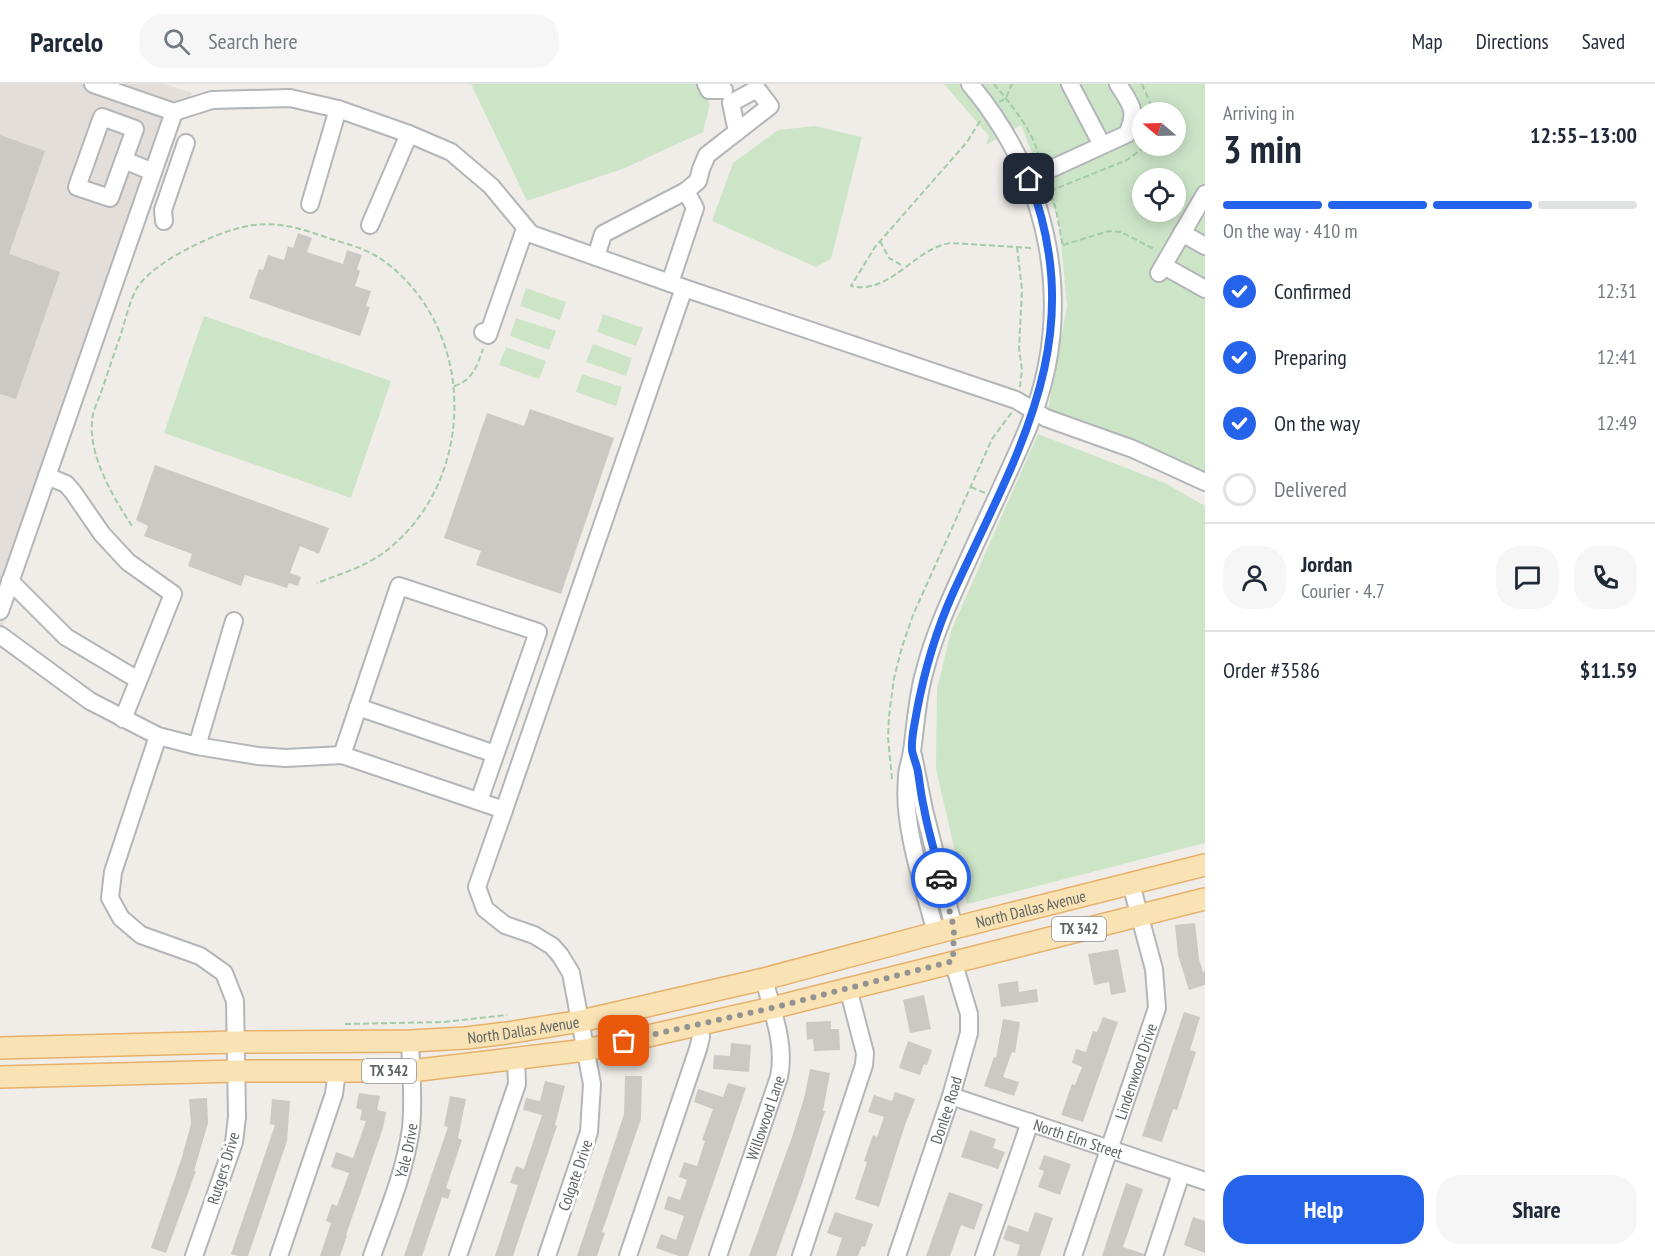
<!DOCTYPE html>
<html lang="en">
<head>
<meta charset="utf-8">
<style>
	:root { --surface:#fff; --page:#f6f6f7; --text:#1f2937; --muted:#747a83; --line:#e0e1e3; --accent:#2563eb }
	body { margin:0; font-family:"PT Sans Narrow",sans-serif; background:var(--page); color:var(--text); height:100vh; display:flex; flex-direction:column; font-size:22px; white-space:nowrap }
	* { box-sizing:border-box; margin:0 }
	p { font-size:20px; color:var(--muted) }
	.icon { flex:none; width:33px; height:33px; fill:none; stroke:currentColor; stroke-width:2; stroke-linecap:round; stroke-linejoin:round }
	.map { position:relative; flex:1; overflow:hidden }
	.drawer { display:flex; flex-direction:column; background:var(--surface); width:450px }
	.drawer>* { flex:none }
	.needle { width:39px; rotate:289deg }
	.buttons { position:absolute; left:1132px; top:18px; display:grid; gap:12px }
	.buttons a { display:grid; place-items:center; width:54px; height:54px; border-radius:50%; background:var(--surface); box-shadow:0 3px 15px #0003; font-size:30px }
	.pin { position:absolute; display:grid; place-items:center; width:51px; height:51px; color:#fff; margin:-26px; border-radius:12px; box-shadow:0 3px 9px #0006 }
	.courier { position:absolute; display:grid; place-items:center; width:60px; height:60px; margin:-30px; border:4px solid #2563eb; border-radius:50%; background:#fff; color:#222; box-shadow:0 2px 8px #0007 }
	.summary em { font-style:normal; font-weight:600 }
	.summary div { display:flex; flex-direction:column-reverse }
	.summary { display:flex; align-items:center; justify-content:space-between; height:102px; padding:0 18px }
	h1 { font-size:39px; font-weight:600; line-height:45px }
	.bar { display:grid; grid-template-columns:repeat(4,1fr); gap:9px 6px; align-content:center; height:72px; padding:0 18px }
	.bar i { height:8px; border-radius:4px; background:var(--line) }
	.bar .on { background:var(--accent) }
	.bar p { grid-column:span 4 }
	.line { display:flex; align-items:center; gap:15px; padding:0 18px; border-top:2px solid var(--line) }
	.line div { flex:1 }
	.round { display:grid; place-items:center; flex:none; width:63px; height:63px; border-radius:24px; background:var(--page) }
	ol { padding:0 18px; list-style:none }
	li { display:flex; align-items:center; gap:18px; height:66px }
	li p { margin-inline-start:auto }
	li .icon { padding:6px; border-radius:50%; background:var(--accent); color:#fff; stroke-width:4 }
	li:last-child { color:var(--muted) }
	li i { width:33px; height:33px; border:3px solid var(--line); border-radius:50% }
	.action { display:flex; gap:12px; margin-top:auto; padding:12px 18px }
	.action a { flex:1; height:69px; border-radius:24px; background:var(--accent); color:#fff; font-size:24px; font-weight:600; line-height:69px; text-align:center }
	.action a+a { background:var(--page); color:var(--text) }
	header { display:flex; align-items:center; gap:36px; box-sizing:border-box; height:84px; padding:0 30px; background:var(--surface); border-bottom:2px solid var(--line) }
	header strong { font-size:28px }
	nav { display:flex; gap:33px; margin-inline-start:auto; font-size:21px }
	.search { width:420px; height:54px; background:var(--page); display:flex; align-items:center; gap:15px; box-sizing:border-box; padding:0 21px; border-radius:24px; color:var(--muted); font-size:22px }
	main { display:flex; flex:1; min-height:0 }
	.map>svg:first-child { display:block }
	.education { fill:#e3ded9 }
	.green { fill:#cce5c7; fill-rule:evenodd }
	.building { fill:#ccc8c4 }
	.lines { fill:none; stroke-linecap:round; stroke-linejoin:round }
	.minor-casing { stroke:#b3b6b9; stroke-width:20 }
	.major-casing { stroke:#e7b06a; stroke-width:24 }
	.path { stroke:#a3cba8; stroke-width:2; stroke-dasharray:6 3; stroke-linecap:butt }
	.minor { stroke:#fff; stroke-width:16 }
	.major { stroke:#f9e3b4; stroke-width:21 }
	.done { stroke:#929494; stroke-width:6; stroke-dasharray:0 10.8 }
	.route { stroke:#2563eb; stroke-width:8 }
	.labels { text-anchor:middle; stroke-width:6; stroke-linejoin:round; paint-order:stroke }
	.shield { fill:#fff; stroke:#8f9295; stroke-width:1.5 }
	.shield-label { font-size:15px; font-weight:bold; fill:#5f6467 }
	.street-label { font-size:16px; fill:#5f6467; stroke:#fff }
</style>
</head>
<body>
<header>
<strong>Parcelo</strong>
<div class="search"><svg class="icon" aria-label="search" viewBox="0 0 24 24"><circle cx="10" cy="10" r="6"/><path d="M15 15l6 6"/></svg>Search here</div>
<nav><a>Map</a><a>Directions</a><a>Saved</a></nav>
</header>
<main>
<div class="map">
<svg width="1205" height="1172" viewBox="0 0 1205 1172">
	<rect width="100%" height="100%" fill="#f0ede8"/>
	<!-- education -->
	<polygon class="education" points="0,0 165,0 192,9 0,549"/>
	<!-- green -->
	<g class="green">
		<polygon points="471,0 698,0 710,20 703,48 625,84 527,117"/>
		<path d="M944 0H1205V391L1177 374 1048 325 1067 222 1059 138 1021 41 986 61 989 52ZM1143 28H1176V62H1143ZM1143 94H1176V128H1143Z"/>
		<polygon points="815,42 862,53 831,175 816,183 712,137 733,79 778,46"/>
		<polygon points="526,204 566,218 560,236 520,222"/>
		<polygon points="603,230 643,244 636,262 597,248"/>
		<polygon points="204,232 391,297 351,414 164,349"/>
		<polygon points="516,234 556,247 549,266 510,252"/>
		<polygon points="593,260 632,274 626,292 586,278"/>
		<polygon points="506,263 546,277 539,295 499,281"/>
		<polygon points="582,290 622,303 616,322 576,308"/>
		<polygon points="1038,350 1165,399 1205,422 1205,759 967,820 936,685 937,605 951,547"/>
	</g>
	<!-- building -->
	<g class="building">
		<polygon points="0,51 45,67 9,170 60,188 16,315 0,310"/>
		<polygon points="298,149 312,154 307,168 343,180 347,166 362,171 357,185 360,187 355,202 371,207 366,222 370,223 360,252 249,214 259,185 263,186 268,171 284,176 288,162 293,164"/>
		<polygon points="530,325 614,354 561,510 476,481 481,467 444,454 487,329 524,342"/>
		<polygon points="155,381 329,444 319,470 300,462 290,489 301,493 298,502 289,499 287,504 245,491 241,502 188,482 192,470 144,452 148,442 136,436"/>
		<polygon points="1195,839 1199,875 1203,888 1205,887 1205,901 1189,906 1178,871 1175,841"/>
		<polygon points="1118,865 1126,908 1111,911 1109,898 1094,901 1088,870"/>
		<polygon points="1018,897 1019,908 1037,905 1038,918 1001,923 998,900"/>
		<polygon points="924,911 931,945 910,949 903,916"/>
		<polygon points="1184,928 1200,933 1190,966 1196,968 1177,1026 1173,1025 1162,1058 1142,1052"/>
		<polygon points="1103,933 1118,938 1083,1038 1061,1031 1072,1000 1075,1001 1082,983 1072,979 1076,965 1086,968 1093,947 1097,948"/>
		<polygon points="1003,935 1020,938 1015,969 1012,968 1003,993 1019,998 1014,1012 984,1002 994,973 996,974"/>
		<polygon points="831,937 831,945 839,945 840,966 814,967 813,955 807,956 806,938"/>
		<polygon points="908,957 932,966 927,981 924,980 920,991 899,984"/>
		<polygon points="731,959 751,961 749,988 713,985 714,971 730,972"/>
		<polygon points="810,985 830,989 823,1027 825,1027 802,1100 776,1172 749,1172 793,1050 804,1014"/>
		<polygon points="625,992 642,992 641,1035 602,1148 605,1149 597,1172 577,1172 624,1030"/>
		<polygon points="545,997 565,1002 555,1041 557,1042 513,1172 495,1172 518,1101 510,1099 516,1082 524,1085 542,1031 523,1026 526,1014 540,1017"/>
		<polygon points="728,999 746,1004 688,1172 679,1172 656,1164 661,1150 676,1156 684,1132 664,1125 668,1112 680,1116 687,1096 679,1093 684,1078 697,1082 705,1057 702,1056 713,1025 694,1018 698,1005 723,1013"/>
		<polygon points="895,1008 915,1015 905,1041 879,1123 855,1115 867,1078 864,1077 873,1051 877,1053 884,1033 868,1028 874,1011 892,1017"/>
		<polygon points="359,1009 380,1012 377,1026 386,1028 383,1044 346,1151 347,1152 340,1172 320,1172 331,1139 326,1137 332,1120 337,1122 349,1089 331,1083 336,1068 353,1074 366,1037 360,1036 362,1026 356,1024"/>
		<polygon points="450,1012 466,1015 458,1054 462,1056 446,1104 451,1106 448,1115 442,1113 422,1172 404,1172 448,1043 444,1042"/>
		<polygon points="207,1014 208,1039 194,1087 196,1087 166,1169 151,1164 182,1073 191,1040 189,1015"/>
		<polygon points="272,1015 290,1017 287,1057 248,1172 238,1172 231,1170 275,1041 270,1040"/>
		<polygon points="970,1046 996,1055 993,1064 1005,1068 998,1085 961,1073"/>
		<polygon points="1044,1071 1071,1080 1060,1111 1038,1103 1044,1087 1039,1085"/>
		<polygon points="1126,1099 1143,1105 1123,1163 1144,1170 1144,1172 1102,1172"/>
		<polygon points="949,1108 983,1120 974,1146 961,1141 950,1172 926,1172"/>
		<polygon points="835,1128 873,1140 865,1163 862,1162 858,1172 836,1172 842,1154 827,1149"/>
		<polygon points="1035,1128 1053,1134 1040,1172 1017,1172 1020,1161 1003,1155 1008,1141 1028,1148"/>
		<polygon points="1193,1133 1205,1137 1205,1169 1184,1161"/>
	</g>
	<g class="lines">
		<defs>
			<g id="minor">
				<polyline points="706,0 709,6 724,6"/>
				<polyline points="1070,0 1102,61"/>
				<polygon points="102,33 135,45 110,114 77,103"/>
				<polyline points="124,76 153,88"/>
				<path d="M1029 95 1127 50C1138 26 1131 21 1118 0"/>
				<polyline points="686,107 698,97 701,85 707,71 770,22 757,5 731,19 737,48"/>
				<polyline points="310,120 338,25"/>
				<polyline points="164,137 163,126 186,59"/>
				<polyline points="370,141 409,50"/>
				<polyline points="1182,149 1205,162"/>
				<polyline points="596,173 603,150 686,107 695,124 670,199"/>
				<polyline points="1164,182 1205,205"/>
				<polyline points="1159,189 1205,110"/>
				<polyline points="684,204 1016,316 1046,334 1133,365 1205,398"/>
				<polyline points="483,248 488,251 525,145"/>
				<polyline points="47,392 66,400 73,408 102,450 128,478 173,510 123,635"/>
				<polyline points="10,497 66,553 138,596"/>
				<polyline points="0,527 174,28"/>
				<polyline points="0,551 90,617 158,652 197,662 258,672 286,674 342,671 504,726 684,204 531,150 491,102 451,68 409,50 338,25 290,14 212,16 174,28 93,0"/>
				<polyline points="358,623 495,670"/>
				<polyline points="158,652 113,788 110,814 121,834 141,851 200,872 224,889 235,917 237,1033 234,1058 194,1172"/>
				<polyline points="197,662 234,537"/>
				<polyline points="342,671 399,502 538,548 479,717"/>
				<polyline points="913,671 924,726 954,844"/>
				<polyline points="504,726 477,803 485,825 505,841 534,851 552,862 560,871 571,889 592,1000 589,1048 547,1172"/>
				<path d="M936 849C926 811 913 773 908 734 906 721 906 706 907 693 907 684 911 676 912 667 916 640 917 612 925 586 934 551 949 518 964 485 985 438 1008 391 1028 344 1077 225 1051 97 970 0"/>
				<path id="s1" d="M951 1012 1205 1097"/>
				<polyline points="279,1172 334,1010 337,987"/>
				<path id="s2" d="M372 1172C387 1130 405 1088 411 1044 414 1015 411 986 410 957"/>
				<polyline points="458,1172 517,1000 516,974"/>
				<polyline points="628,1172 698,965 701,953 699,940"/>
				<path id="s3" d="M718 1172 779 993C786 960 772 927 764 895"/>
				<polyline points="801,1172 864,981 865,969 848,904"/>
				<path id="s4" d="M897 1172 951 1012 969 949V930L953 877"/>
				<polyline points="984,1172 1030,1038"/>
				<path id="s5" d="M1073 1172 1157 924 1154 885 1131 800"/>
				<polyline points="1154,1172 1181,1090"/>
			</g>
			<g id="major">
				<path id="s6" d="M0 964 236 958 410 957 466 954 507 949 581 937 764 895 954 844 1205 781"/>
				<polyline points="0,993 237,987 411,987 586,966 772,924 1205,815"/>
			</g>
		</defs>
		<!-- minor casing -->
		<use href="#minor" class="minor-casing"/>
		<!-- major casing -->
		<use href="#major" class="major-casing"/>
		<!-- path -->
		<g class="path">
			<path d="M994 0C1010 19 1035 49 1039 74"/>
			<polyline points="1142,0 1154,28"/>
			<polyline points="999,18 1006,14 1012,0"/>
			<path d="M980 37 967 58 875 163 851 202C891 211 914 164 951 159L1032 164"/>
			<polyline points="1048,102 1056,125 1063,163"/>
			<polyline points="1050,107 1127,76 1146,62"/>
			<polyline points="880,157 889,174 903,182"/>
			<polyline points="1063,161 1109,147 1121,148 1156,166"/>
			<polyline points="1017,163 1022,206 1019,264 1022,286 1020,303"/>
			<path d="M454 302C473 296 477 282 483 265"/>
			<polyline points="971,403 985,409"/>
			<path d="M132 442C113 413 89 373 92 338 92 329 97 319 100 311 107 292 113 272 120 253 125 238 129 218 137 204 151 182 191 162 215 152 261 134 283 138 328 154 347 160 368 165 384 177 476 245 477 390 392 462 371 481 343 489 317 499"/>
			<polyline points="892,695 888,654 889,632 894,594 902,563 913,531 992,355 1012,328"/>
			<polyline points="345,940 444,938 507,931"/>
		</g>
		<!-- minor -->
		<use href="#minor" class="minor"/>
		<!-- major -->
		<use href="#major" class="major"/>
	</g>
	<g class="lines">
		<!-- done -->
		<polyline class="done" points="624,957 772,924 953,877 954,844 941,794"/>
		<!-- route -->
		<path class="route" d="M941 794C936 771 928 748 924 724 921 712 920 700 918 688 917 681 913 673 912 666 911 653 915 639 917 626 925 584 936 547 953 509 1018 367 1090 255 1029 95"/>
	</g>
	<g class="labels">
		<!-- shield labels -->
		<g class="shield">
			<rect x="1052" y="833" width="54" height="24" rx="4.5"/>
			<rect x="362" y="975" width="54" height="24" rx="4.5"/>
		</g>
		<g class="shield-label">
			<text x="1079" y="850">TX 342</text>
			<text x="389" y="992">TX 342</text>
		</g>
		<!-- street labels -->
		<g class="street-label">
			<text dy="6" stroke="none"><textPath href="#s6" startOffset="1046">North Dallas Avenue</textPath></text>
			<text dy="6" stroke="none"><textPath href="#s6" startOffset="524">North Dallas Avenue</textPath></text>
			<text dy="6" stroke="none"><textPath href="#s5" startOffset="195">Lindenwood Drive</textPath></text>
			<text dy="6" stroke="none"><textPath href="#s4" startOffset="154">Donlee Road</textPath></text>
			<text dy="6" stroke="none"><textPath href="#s3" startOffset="146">Willowood Lane</textPath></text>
			<text dy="6" stroke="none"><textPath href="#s1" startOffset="134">North Elm Street</textPath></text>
			<text dy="6" stroke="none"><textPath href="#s2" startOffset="111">Yale Drive</textPath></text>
			<text transform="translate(223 1084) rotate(-73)" y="6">Rutgers Drive</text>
			<text transform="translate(575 1091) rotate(-71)" y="6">Colgate Drive</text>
		</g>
	</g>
</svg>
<div class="buttons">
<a><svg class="needle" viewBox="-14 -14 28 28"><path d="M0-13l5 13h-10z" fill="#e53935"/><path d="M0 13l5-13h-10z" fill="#747a83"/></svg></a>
<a><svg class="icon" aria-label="locate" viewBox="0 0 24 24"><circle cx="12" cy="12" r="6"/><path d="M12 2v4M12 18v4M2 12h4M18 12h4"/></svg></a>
</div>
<div class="pin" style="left:624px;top:957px;background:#ea580c"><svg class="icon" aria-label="bag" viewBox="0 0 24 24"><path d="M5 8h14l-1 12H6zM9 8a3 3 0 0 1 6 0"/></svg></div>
<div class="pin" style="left:1029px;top:95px;background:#1f2937"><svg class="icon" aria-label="home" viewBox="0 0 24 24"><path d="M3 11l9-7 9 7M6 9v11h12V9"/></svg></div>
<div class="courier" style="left:941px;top:794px"><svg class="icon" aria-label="car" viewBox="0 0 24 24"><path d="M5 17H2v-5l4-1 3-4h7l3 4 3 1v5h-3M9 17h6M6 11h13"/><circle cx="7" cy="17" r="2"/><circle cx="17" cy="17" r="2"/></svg></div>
</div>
<section class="drawer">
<div class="summary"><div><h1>3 min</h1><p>Arriving in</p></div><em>12:55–13:00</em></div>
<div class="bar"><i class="on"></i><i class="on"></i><i class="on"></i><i></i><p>On the way · 410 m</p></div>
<ol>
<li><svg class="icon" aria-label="check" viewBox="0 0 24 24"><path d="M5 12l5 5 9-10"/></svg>Confirmed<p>12:31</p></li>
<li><svg class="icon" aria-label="check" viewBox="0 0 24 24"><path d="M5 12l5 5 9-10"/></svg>Preparing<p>12:41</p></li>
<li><svg class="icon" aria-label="check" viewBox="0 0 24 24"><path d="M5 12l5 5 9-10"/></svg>On the way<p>12:49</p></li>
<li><i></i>Delivered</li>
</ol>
<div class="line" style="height:108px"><a class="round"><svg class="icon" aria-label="person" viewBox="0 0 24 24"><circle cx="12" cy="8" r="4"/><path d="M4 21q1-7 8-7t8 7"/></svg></a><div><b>Jordan</b><p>Courier · 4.7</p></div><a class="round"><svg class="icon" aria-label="chat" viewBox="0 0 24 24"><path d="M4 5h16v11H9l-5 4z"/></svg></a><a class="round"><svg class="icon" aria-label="phone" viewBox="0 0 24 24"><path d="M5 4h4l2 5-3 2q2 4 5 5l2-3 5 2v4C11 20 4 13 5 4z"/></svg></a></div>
<div class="line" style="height:78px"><div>Order #3586</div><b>$11.59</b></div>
<div class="action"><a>Help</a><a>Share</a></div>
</section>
</main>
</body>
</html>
